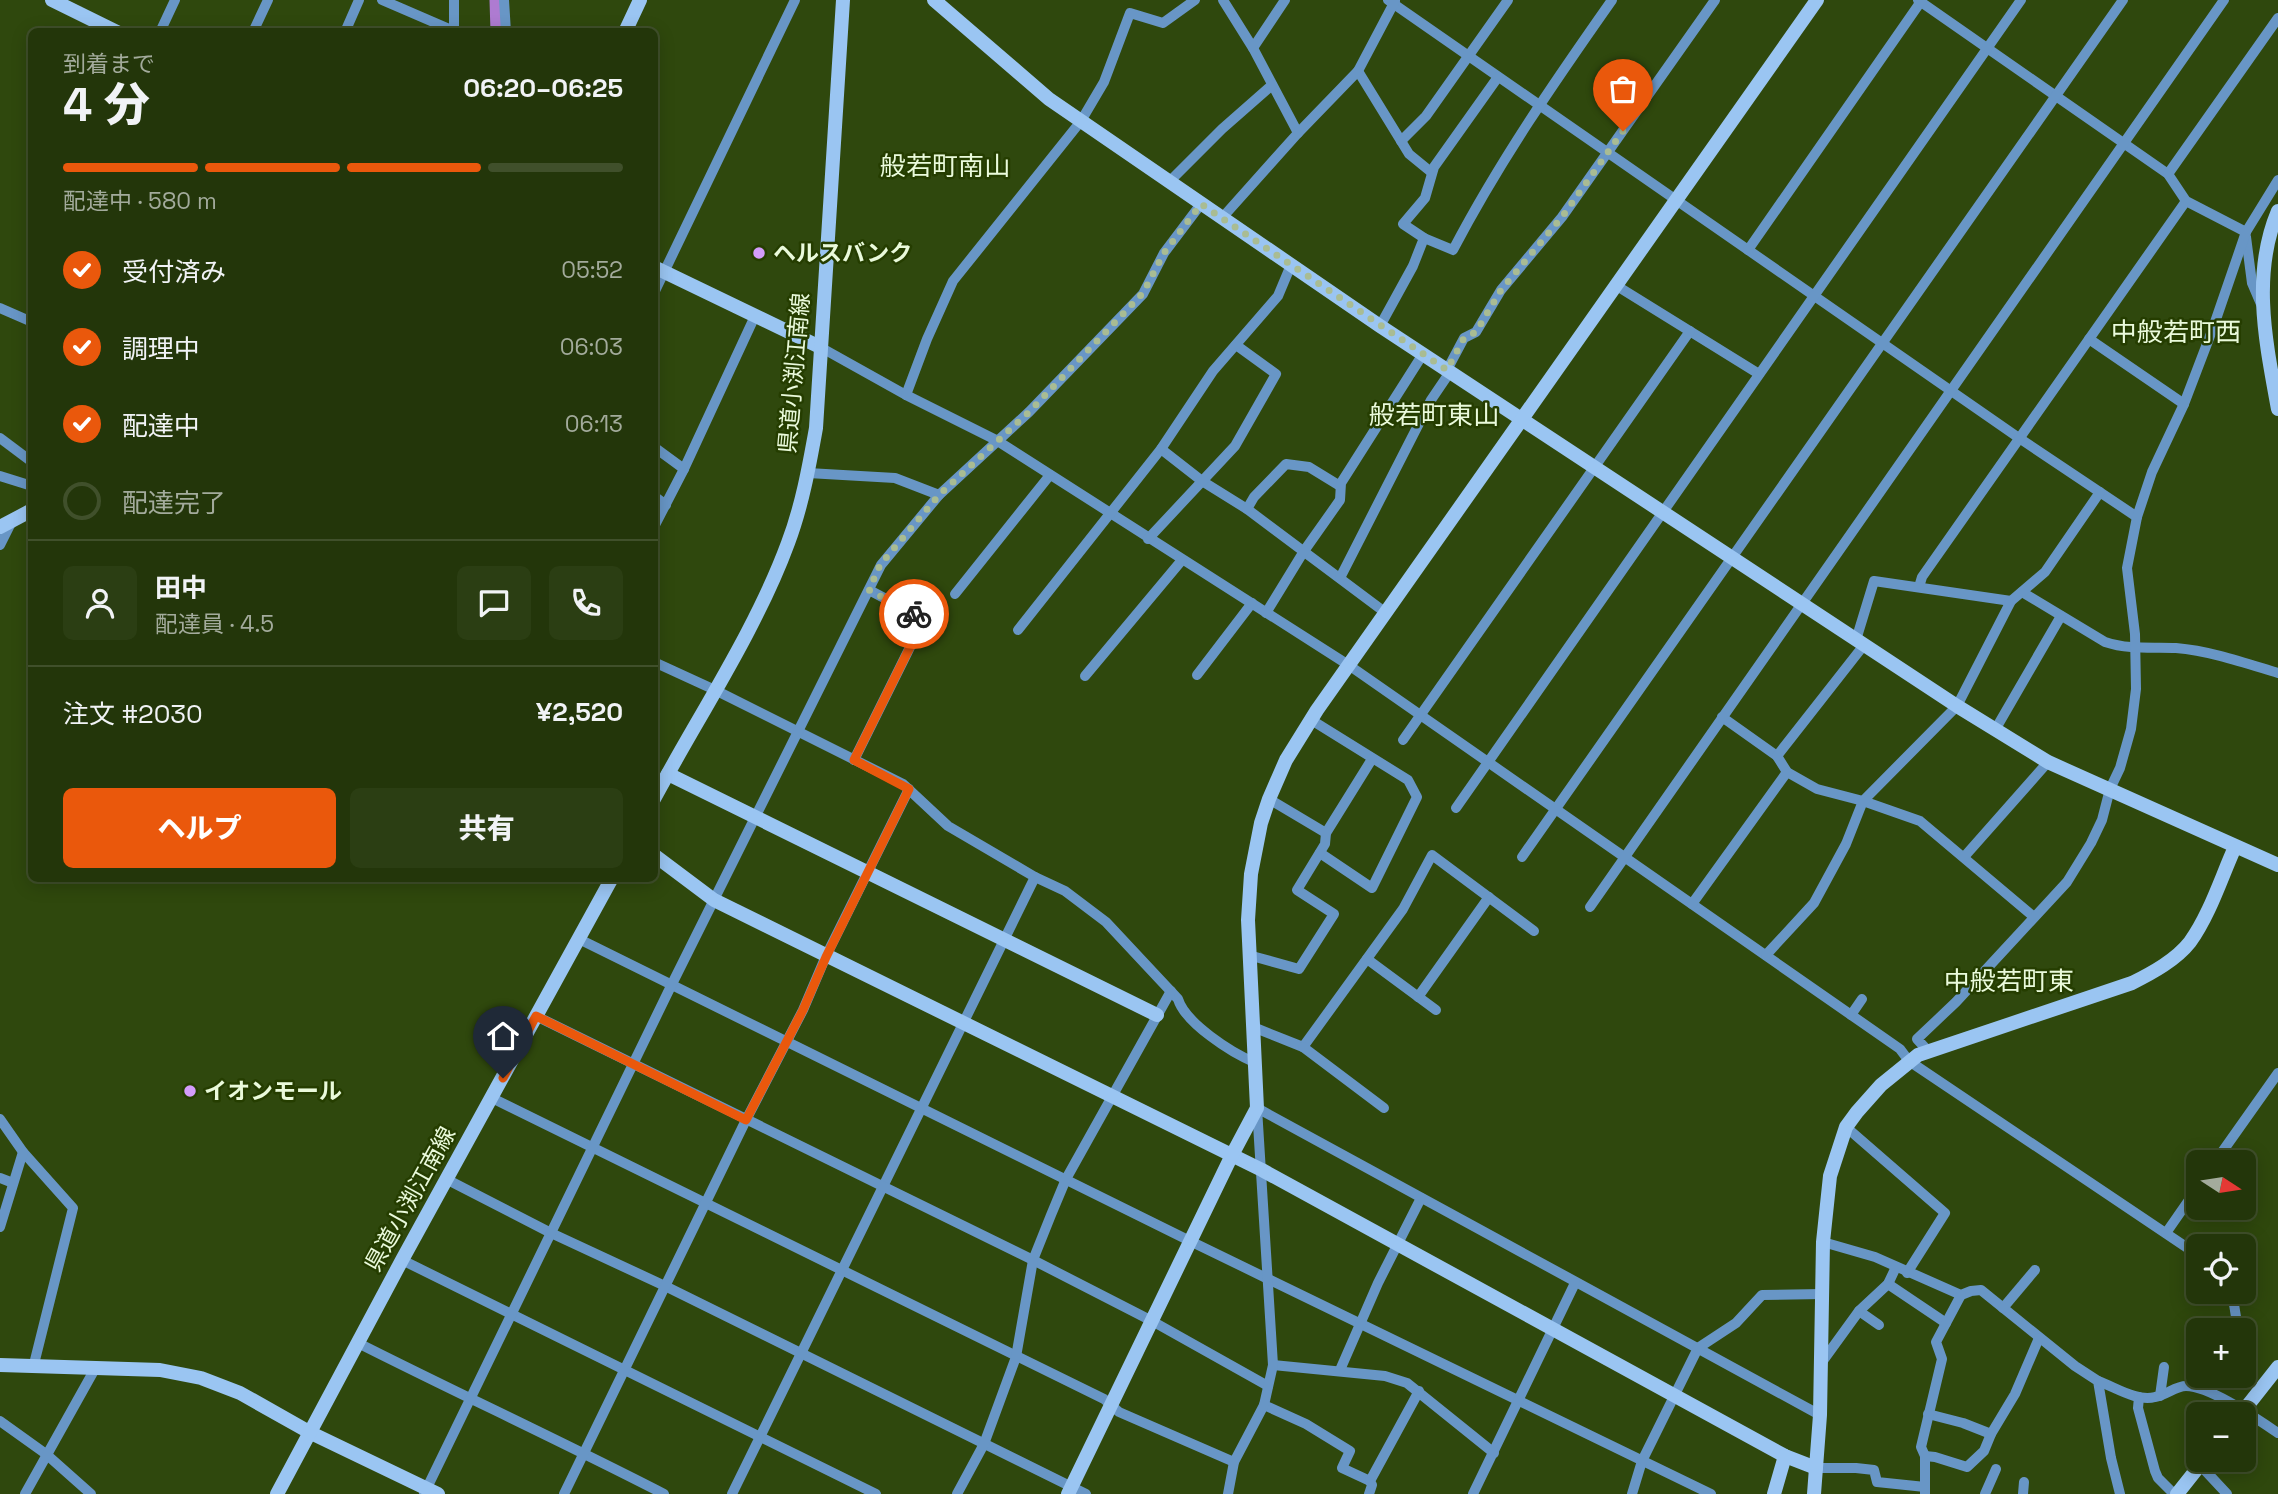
<!DOCTYPE html>
<html lang="ja">
<head>
<meta charset="utf-8">
<style>
	:root { --surface:#23360a; --page:#2b3e13; --text:#f1f3f6; --muted:#a3ab9c; --line:#40502b; --accent:#ea580c }
	body { margin:0; font-family:"Space Grotesk","Noto Sans JP",sans-serif; background:var(--page); color:var(--text); height:100vh; display:flex; flex-direction:column; font-size:26px; white-space:nowrap }
	* { box-sizing:border-box; margin:0 }
	p { font-size:23px; color:var(--muted) }
	.icon { flex:none; width:38px; height:38px; fill:none; stroke:currentColor; stroke-width:2; stroke-linecap:round; stroke-linejoin:round }
	.map { position:relative; flex:1; overflow:hidden }
	.details { position:absolute; left:28px; top:28px; width:630px; height:854px; display:flex; flex-direction:column; background:var(--surface); border-radius:10px; box-shadow:0 4px 18px #0003,0 0 0 2px var(--line) }
	.details>* { flex:none }
	.needle { width:46px; rotate:102deg }
	.fabs { position:absolute; left:2186px; top:1150px; display:grid; gap:14px }
	.fabs a { display:grid; place-items:center; width:70px; height:70px; border-radius:10px; background:var(--surface); box-shadow:0 4px 18px #0003,0 0 0 2px var(--line); font-size:35px }
	.pin { position:absolute; display:grid; place-items:center; width:60px; height:60px; color:#fff; margin:-72px -30px; border-radius:50% 50% 50% 0; rotate:-45deg; box-shadow:0 0 7px #0007 }
	.pin .icon { rotate:45deg }
	.courier { position:absolute; display:grid; place-items:center; width:70px; height:70px; margin:-35px; border:5px solid #ea580c; border-radius:50%; background:#fff; color:#222; box-shadow:0 2px 9px #0007 }
	.headline em { font-style:normal; font-weight:800 }
	.headline div { display:flex; flex-direction:column-reverse }
	.headline { display:flex; align-items:center; justify-content:space-between; height:119px; padding:0 35px }
	h1 { font-size:46px; font-weight:800; line-height:52px }
	.bar { display:grid; grid-template-columns:repeat(4,1fr); gap:10px 7px; align-content:center; height:84px; padding:0 35px }
	.bar i { height:9px; border-radius:5px; background:var(--line) }
	.bar .current { background:var(--accent) }
	.bar p { grid-column:span 4 }
	.line { display:flex; align-items:center; gap:18px; padding:0 35px; border-top:2px solid var(--line) }
	.line div { flex:1 }
	.round { display:grid; place-items:center; flex:none; width:74px; height:74px; border-radius:10px; background:var(--page) }
	ol { padding:0 35px; list-style:none }
	li { display:flex; align-items:center; gap:21px; height:77px }
	li p { margin-inline-start:auto }
	li .icon { padding:7px; border-radius:50%; background:var(--accent); color:#fff; stroke-width:4 }
	li:last-child { color:var(--muted) }
	li i { width:38px; height:38px; border:4px solid var(--line); border-radius:50% }
	.cta { display:flex; gap:14px; margin-top:auto; padding:14px 35px }
	.cta a { flex:1; height:80px; border-radius:10px; background:var(--accent); color:#fff; font-size:28px; font-weight:800; line-height:80px; text-align:center }
	.cta a+a { background:var(--page); color:var(--text) }
	.map>svg:first-child { display:block }
	.lines { fill:none; stroke-linecap:round; stroke-linejoin:round }
	.river { stroke:#ae7bd1; stroke-width:19 }
	.street { stroke:#6896c6; stroke-width:10 }
	.secondary { stroke:#9ac5f2; stroke-width:14 }
	.done { stroke:#a9bc93; stroke-width:7; stroke-dasharray:0 12.6 }
	.route { stroke:#ea580c; stroke-width:9 }
	.poi-dot { fill:#d49cfb; stroke:#253d00; stroke-width:2.5 }
	.labels { text-anchor:middle; stroke-width:5; stroke-linejoin:round; paint-order:stroke }
	.poi-label { font-size:23px; font-weight:bold; fill:#eafadb; stroke:#253d00; text-anchor:start }
	.street-label { font-size:23px; fill:#eafadb; stroke:#253d00 }
	.quarter-label { font-size:26px; fill:#eafadb; stroke:#253d00 }
</style>
</head>
<body>
<div class="map">
<svg width="2278" height="1494" viewBox="0 0 2278 1494">
	<rect width="100%" height="100%" fill="#2f480d"/>
	<g class="lines">
		<!-- river -->
		<polyline class="river" points="499,0 500,32"/>
		<!-- street -->
		<g class="street">
			<polyline points="382,0 454,31"/>
			<polyline points="504,0 506,32"/>
			<polyline points="1223,0 1253,48 1298,133"/>
			<polyline points="1388,0 2019,438 2137,517"/>
			<polyline points="1918,0 2168,174 2186,201 2246,232"/>
			<polyline points="160,32 175,0"/>
			<polyline points="253,32 268,0"/>
			<polyline points="345,32 359,0"/>
			<polyline points="454,32 454,0"/>
			<polyline points="1253,48 1285,0"/>
			<polyline points="1358,71 1409,154 1431,172"/>
			<polyline points="1401,141 1426,116 1508,0"/>
			<polyline points="2168,174 2278,18"/>
			<polyline points="1169,182 1222,129 1272,85"/>
			<polyline points="1222,218 1298,133 1358,71 1395,1"/>
			<polyline points="2246,237 2252,283 2261,304"/>
			<path d="M1424 238 1453 250C1499 162 1555 81 1612 0"/>
			<polyline points="1748,250 1922,0"/>
			<polyline points="1617,286 1759,374"/>
			<polyline points="654,293 795,0"/>
			<polyline points="0,308 32,322"/>
			<polyline points="1380,326 1413,266 1424,238 1403,224 1425,198 1434,167 1498,77"/>
			<polyline points="2089,339 2184,404"/>
			<polyline points="820,347 906,395 996,440 1350,666 1900,1049 1909,1061 2198,1255"/>
			<polyline points="1447,370 1464,338 1476,332 1501,290 1562,217 1715,0"/>
			<polyline points="906,395 927,339 953,281 1081,121 1104,82 1130,13 1163,23 1195,0"/>
			<polyline points="0,438 32,462"/>
			<polyline points="654,447 684,469"/>
			<polyline points="1161,449 1202,481 1247,509 1386,613"/>
			<polyline points="808,473 895,478 939,495"/>
			<polyline points="0,476 32,486"/>
			<polyline points="654,496 666,505"/>
			<polyline points="1247,509 1254,497 1286,464 1309,467 1340,486"/>
			<polyline points="654,527 684,469 755,316"/>
			<polyline points="1148,539 1235,446 1276,374 1236,345"/>
			<polyline points="0,545 12,521"/>
			<polyline points="1340,578 1431,400 1450,372"/>
			<polyline points="1919,587 1922,577 2186,201"/>
			<path d="M2022 592 2105 642C2129 650 2152 647 2176 648 2211 651 2245 663 2278 673"/>
			<polyline points="955,594 1050,475"/>
			<polyline points="1266,613 1304,551 1340,500 1341,483 1423,354"/>
			<polyline points="1018,630 1161,449 1213,371 1278,296 1291,265"/>
			<polyline points="1856,640 1874,581 2011,601"/>
			<polyline points="654,662 715,690 903,784 948,826 1035,877 732,1494"/>
			<polyline points="1197,675 1252,603"/>
			<polyline points="1085,676 1182,560"/>
			<polyline points="1722,717 1777,756 1787,772 1817,789 1863,801 1920,821 2034,917"/>
			<polyline points="1313,721 1408,780 1417,797 1372,888 1320,853"/>
			<polyline points="1995,730 2061,616"/>
			<polyline points="1403,740 1690,331"/>
			<polyline points="1777,756 1864,645"/>
			<polyline points="854,760 924,619 869,590"/>
			<polyline points="1269,799 1326,833"/>
			<polyline points="1456,808 2021,0"/>
			<polyline points="1522,857 2123,0"/>
			<polyline points="1964,857 2048,762"/>
			<path d="M1035 877 1065 891 1106 922 1178 999C1185 1023 1232 1053 1254 1062"/>
			<polyline points="1692,904 1787,772"/>
			<polyline points="1590,907 2224,0"/>
			<polyline points="579,939 1190,1241 1711,1494"/>
			<polyline points="1766,955 1814,903 1846,844 1863,801 1957,706 2011,601 2045,572 2100,492"/>
			<polyline points="1252,956 1299,969 1334,914 1297,890 1325,844 1326,833 1372,759"/>
			<polyline points="1367,959 1436,1010"/>
			<polyline points="1418,997 1489,897"/>
			<polyline points="1851,1015 1862,999"/>
			<polyline points="536,1016 1033,1260 1152,1321 1268,1386"/>
			<polyline points="1253,1027 1303,1047 1403,909 1432,855 1534,931"/>
			<polyline points="1303,1047 1384,1108"/>
			<polyline points="1929,1052 1917,1039 1956,1002 2067,882 2091,843 2102,820 2110,789 2120,768 2131,729 2136,689 2135,634 2127,568 2137,517 2152,472 2184,404 2213,328 2246,232 2278,180"/>
			<polyline points="492,1098 1104,1399 1119,1412 1234,1462"/>
			<polyline points="0,1119 23,1152 73,1208 34,1364"/>
			<polyline points="1846,1127 1945,1213 1907,1273"/>
			<polyline points="2215,1162 2278,1073"/>
			<polyline points="0,1178 13,1183"/>
			<polyline points="446,1179 551,1233 665,1286 1086,1494"/>
			<polyline points="0,1227 23,1152"/>
			<polyline points="2166,1233 2198,1187"/>
			<polyline points="1823,1242 1875,1257 1961,1295 1971,1291 1981,1290 2075,1366 2098,1381 2111,1458 2120,1494"/>
			<polyline points="402,1260 876,1494"/>
			<polyline points="1888,1284 1946,1323"/>
			<polyline points="2003,1308 2035,1270"/>
			<polyline points="1859,1311 1879,1325"/>
			<polyline points="2230,1330 2237,1323 2232,1292"/>
			<path d="M358 1343C459 1394 563 1442 664 1494"/>
			<polyline points="1822,1362 1859,1311 1888,1284 1896,1267"/>
			<polyline points="1273,1365 1385,1376 1407,1383 1494,1453"/>
			<polyline points="1340,1370 1378,1283 1421,1198"/>
			<path d="M2098 1381C2115 1387 2137 1402 2155 1397 2166 1395 2176 1386 2186 1386 2210 1386 2257 1419 2278 1433"/>
			<polyline points="2160,1396 2164,1367"/>
			<polyline points="2139,1397 2138,1408 2155,1471 2158,1478 2174,1494"/>
			<polyline points="1264,1405 1306,1424 1350,1451 1342,1468 1370,1481"/>
			<polyline points="1928,1414 1963,1423 1991,1434"/>
			<polyline points="0,1421 46,1454 91,1494"/>
			<polyline points="1925,1456 1935,1457 1967,1467 1984,1451 1991,1434 2015,1394 2039,1338"/>
			<polyline points="2200,1465 2227,1494"/>
			<polyline points="1816,1468 1856,1468 1874,1470 1877,1482 1925,1487"/>
			<polyline points="25,1494 96,1367"/>
			<polyline points="424,1494 671,986 881,565 939,495 1029,412 1143,294 1164,253 1201,204"/>
			<polyline points="564,1494 746,1120 803,1010 826,956 909,789"/>
			<polyline points="957,1494 984,1444 1016,1357 1033,1260 1051,1215 1066,1179 1171,991"/>
			<polyline points="1228,1494 1234,1462 1264,1405 1273,1365 1257,1108 1820,1415"/>
			<polyline points="1369,1494 1372,1485 1370,1481 1419,1391"/>
			<polyline points="1473,1494 1575,1283"/>
			<polyline points="1632,1494 1642,1461 1698,1348 1736,1323 1762,1295 1822,1294"/>
			<polyline points="1925,1494 1925,1456 1921,1447 1942,1359 1936,1342 1961,1295"/>
			<polyline points="1985,1494 1996,1469"/>
			<polyline points="2023,1494 2024,1482"/>
		</g>
		<!-- secondary -->
		<g class="secondary">
			<polyline points="52,0 117,32"/>
			<polyline points="934,0 1049,99 1380,326 1957,706 2048,762 2278,865"/>
			<polyline points="625,32 640,0"/>
			<path d="M2278 211C2251 275 2266 343 2278 409"/>
			<polyline points="654,267 820,347"/>
			<polyline points="0,527 32,510"/>
			<polyline points="668,774 1157,1015"/>
			<path d="M654 799C698 717 756 630 788 543 802 506 809 467 816 428L843 0"/>
			<polyline points="654,855 714,900 1262,1170 1785,1456 1816,1468"/>
			<polyline points="0,1365 160,1370 201,1378 240,1393 311,1433 438,1494"/>
			<polyline points="2241,1414 2278,1367"/>
			<polyline points="277,1494 402,1260 612,878"/>
			<polyline points="1068,1494 1232,1155 1257,1108 1248,920 1251,874 1261,823 1269,799 1286,760 1317,710 1817,0"/>
			<polyline points="1774,1494 1785,1456"/>
			<path d="M1814 1494 1820 1415 1823 1242 1830 1176 1846 1127 1857 1112 1881 1085 1918 1055 2132 983C2152 973 2176 960 2190 942 2210 914 2221 878 2235 847"/>
			<polyline points="2177,1494 2204,1460"/>
		</g>
	</g>
	<g class="lines">
		<!-- done -->
		<polyline class="done" points="914,614 869,590 880,565 939,495 1029,412 1143,293 1164,253 1201,204 1447,370 1464,338 1476,332 1501,290 1562,217 1623,131"/>
		<!-- route -->
		<polyline class="route" points="503,1078 536,1016 746,1120 803,1010 826,957 909,789 854,760 924,619 914,614"/>
	</g>
	<!-- markers -->
	<g class="poi-dot">
		<circle cx="759" cy="253" r="7"/>
		<circle cx="190" cy="1091" r="7"/>
	</g>
	<g class="labels">
		<!-- poi labels -->
		<g class="poi-label">
			<text x="773" y="261">ヘルスバンク</text>
			<text x="204" y="1099">イオンモール</text>
		</g>
		<!-- street labels -->
		<g class="street-label">
			<text transform="translate(794 373) rotate(-85)" y="8">県道小渕江南線</text>
			<text transform="translate(410 1199) rotate(-61)" y="8">県道小渕江南線</text>
		</g>
		<!-- quarter labels -->
		<g class="quarter-label">
			<text x="945" y="175">般若町南山</text>
			<text x="2176" y="341">中般若町西</text>
			<text x="1434" y="424">般若町東山</text>
			<text x="2009" y="990">中般若町東</text>
		</g>
	</g>
</svg>
<div class="fabs">
<a><svg class="needle" viewBox="-14 -14 28 28"><path d="M0-13l5 13h-10z" fill="#e53935"/><path d="M0 13l5-13h-10z" fill="#a3ab9c"/></svg></a>
<a><svg class="icon" aria-label="locate" viewBox="0 0 24 24"><circle cx="12" cy="12" r="6"/><path d="M12 2v4M12 18v4M2 12h4M18 12h4"/></svg></a>
<a>+</a>
<a>−</a>
</div>
<div class="pin" style="left:1623px;top:131px;background:#ea580c"><svg class="icon" aria-label="bag" viewBox="0 0 24 24"><path d="M5 8h14l-1 12H6zM9 8a3 3 0 0 1 6 0"/></svg></div>
<div class="pin" style="left:503px;top:1078px;background:#1f2937"><svg class="icon" aria-label="home" viewBox="0 0 24 24"><path d="M3 11l9-7 9 7M6 9v11h12V9"/></svg></div>
<div class="courier" style="left:914px;top:614px"><svg class="icon" aria-label="bike" viewBox="0 0 24 24"><circle cx="6" cy="16" r="4"/><circle cx="18" cy="16" r="4"/><path d="M6 16l4-8h5l3 8M10 8l3 8H6M13 5h3"/></svg></div>
<section class="details">
<div class="headline"><div><h1>4 分</h1><p>到着まで</p></div><em>06:20–06:25</em></div>
<div class="bar"><i class="current"></i><i class="current"></i><i class="current"></i><i></i><p>配達中 · 580 m</p></div>
<ol>
<li><svg class="icon" aria-label="check" viewBox="0 0 24 24"><path d="M5 12l5 5 9-10"/></svg>受付済み<p>05:52</p></li>
<li><svg class="icon" aria-label="check" viewBox="0 0 24 24"><path d="M5 12l5 5 9-10"/></svg>調理中<p>06:03</p></li>
<li><svg class="icon" aria-label="check" viewBox="0 0 24 24"><path d="M5 12l5 5 9-10"/></svg>配達中<p>06:13</p></li>
<li><i></i>配達完了</li>
</ol>
<div class="line" style="height:126px"><a class="round"><svg class="icon" aria-label="person" viewBox="0 0 24 24"><circle cx="12" cy="8" r="4"/><path d="M4 21q1-7 8-7t8 7"/></svg></a><div><b>田中</b><p>配達員 · 4.5</p></div><a class="round"><svg class="icon" aria-label="chat" viewBox="0 0 24 24"><path d="M4 5h16v11H9l-5 4z"/></svg></a><a class="round"><svg class="icon" aria-label="phone" viewBox="0 0 24 24"><path d="M5 4h4l2 5-3 2q2 4 5 5l2-3 5 2v4C11 20 4 13 5 4z"/></svg></a></div>
<div class="line" style="height:91px"><div>注文 #2030</div><b>¥2,520</b></div>
<div class="cta"><a>ヘルプ</a><a>共有</a></div>
</section>
</div>
</body>
</html>
